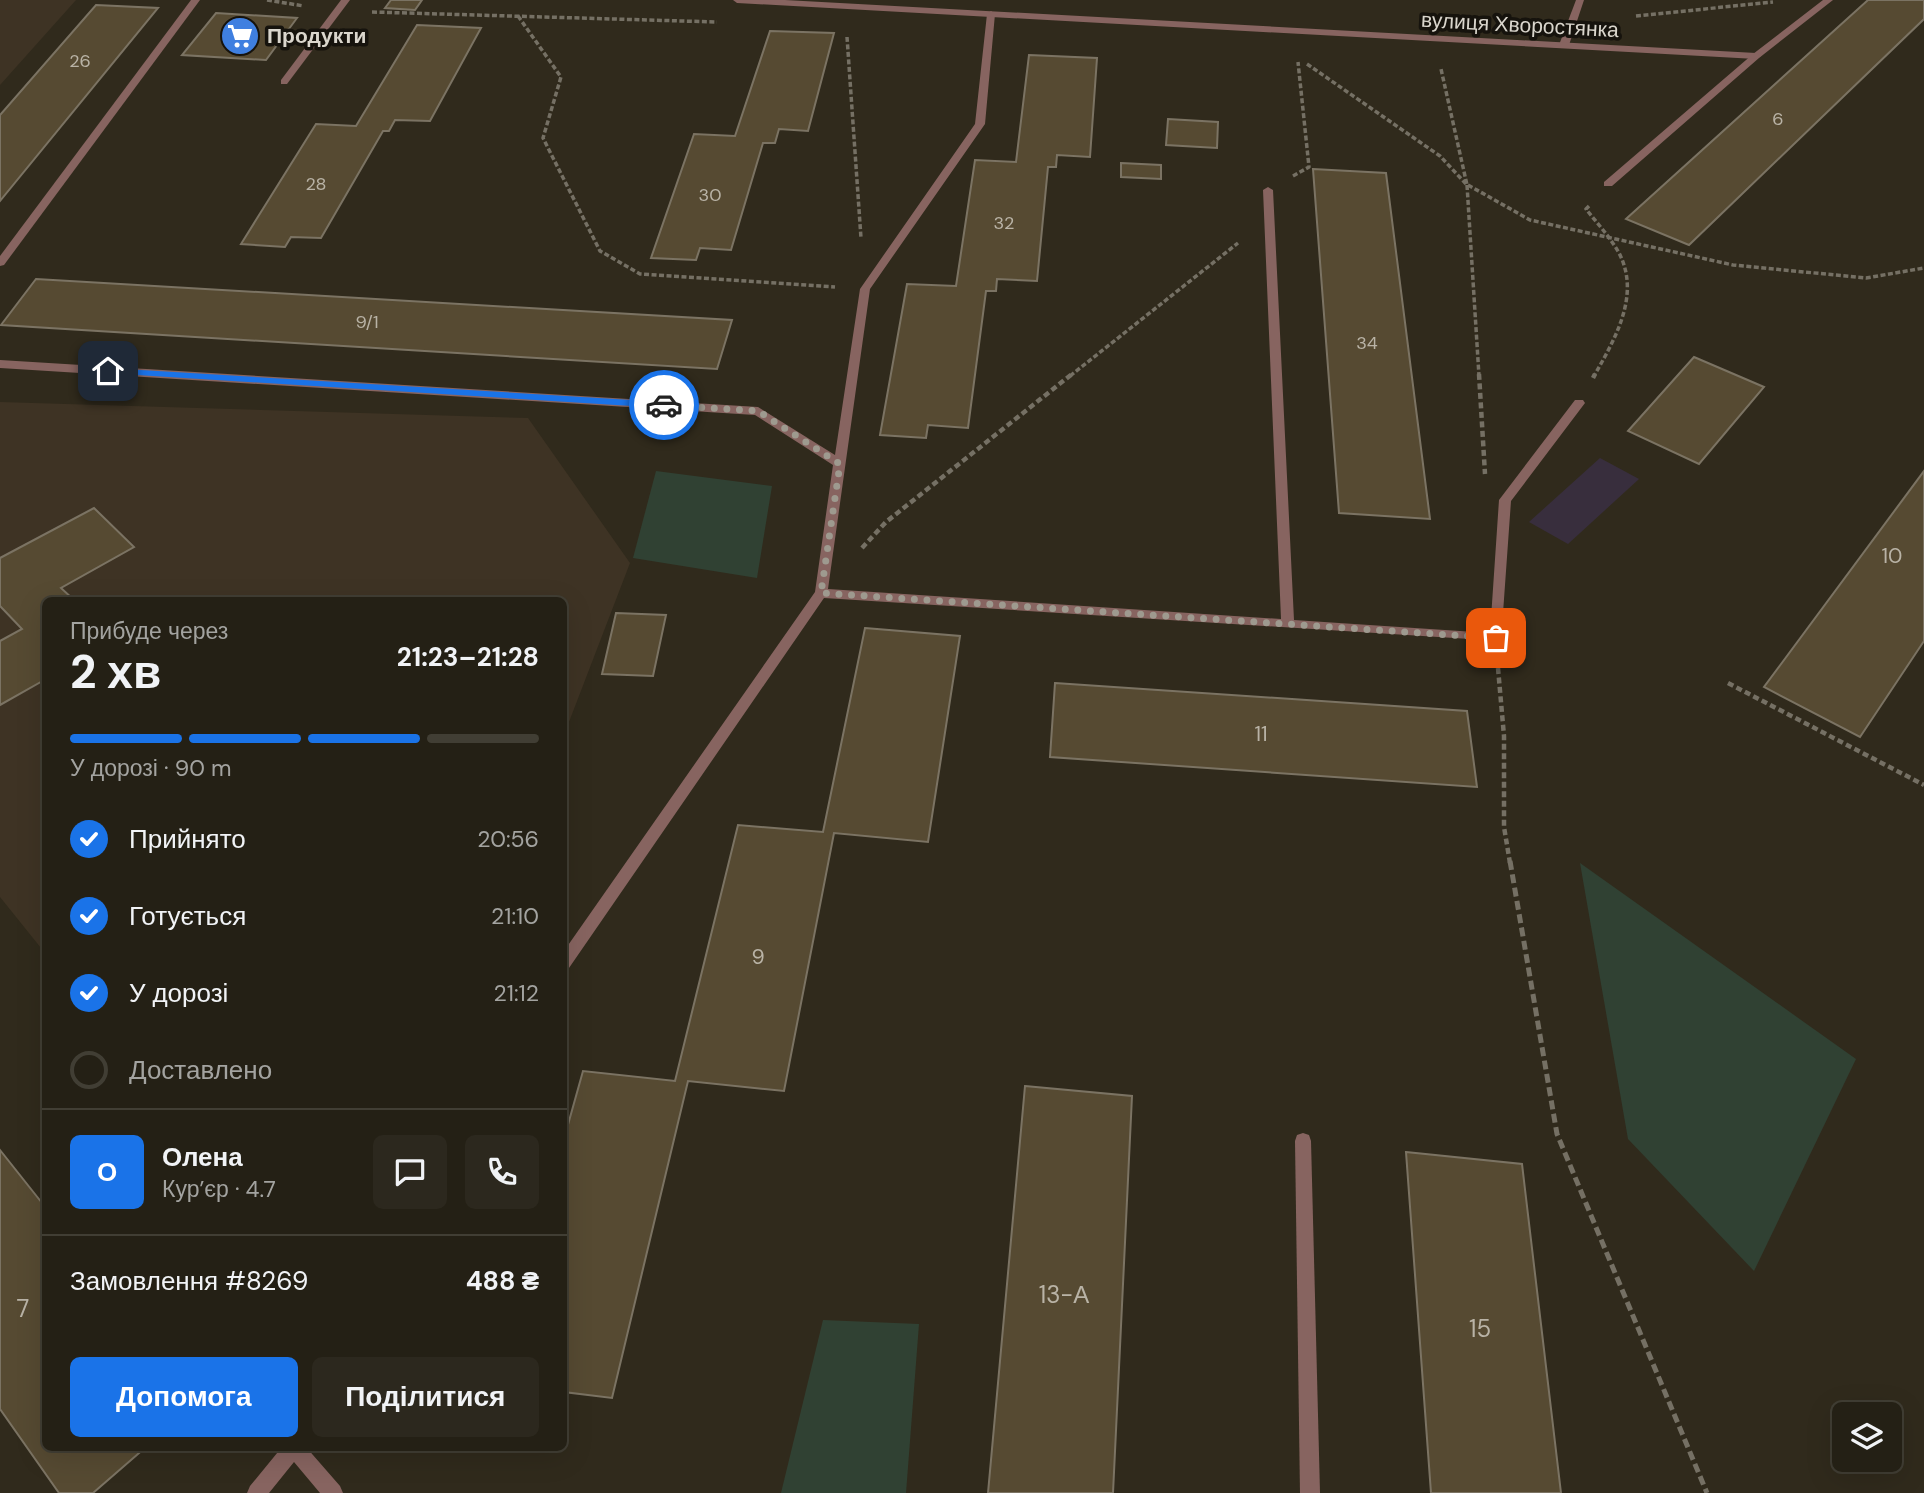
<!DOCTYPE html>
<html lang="uk">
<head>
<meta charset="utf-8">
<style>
	:root { --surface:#242015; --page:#2c281e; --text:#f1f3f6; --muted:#a3a3a0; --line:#413e34; --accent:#1a73e8 }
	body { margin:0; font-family:"DM Sans",sans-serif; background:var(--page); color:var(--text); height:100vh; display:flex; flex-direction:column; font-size:26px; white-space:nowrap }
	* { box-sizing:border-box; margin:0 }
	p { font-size:23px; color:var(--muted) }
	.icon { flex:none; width:38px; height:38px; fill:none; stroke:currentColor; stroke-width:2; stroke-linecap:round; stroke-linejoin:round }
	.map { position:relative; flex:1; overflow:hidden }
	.drawer { position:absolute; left:42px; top:597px; width:525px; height:854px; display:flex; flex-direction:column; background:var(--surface); border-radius:10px; box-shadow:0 7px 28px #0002,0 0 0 2px var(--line) }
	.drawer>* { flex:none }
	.controls { position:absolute; left:1832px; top:1402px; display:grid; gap:14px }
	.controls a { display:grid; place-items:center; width:70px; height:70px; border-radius:10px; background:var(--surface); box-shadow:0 7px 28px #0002,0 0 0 2px var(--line); font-size:35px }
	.pin { position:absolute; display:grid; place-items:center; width:60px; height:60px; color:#fff; margin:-30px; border-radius:14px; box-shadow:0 4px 10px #0006 }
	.courier { position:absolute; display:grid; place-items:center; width:70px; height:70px; margin:-35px; border:5px solid #1a73e8; border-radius:50%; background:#fff; color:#222; box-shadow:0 2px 9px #0007 }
	.overview em { font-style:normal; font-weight:700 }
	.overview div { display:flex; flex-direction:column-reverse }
	.overview { display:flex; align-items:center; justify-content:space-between; height:119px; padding:0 28px }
	h1 { font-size:46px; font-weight:700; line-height:52px }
	.bar { display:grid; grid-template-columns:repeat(4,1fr); gap:10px 7px; align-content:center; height:84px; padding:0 28px }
	.bar i { height:9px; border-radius:5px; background:var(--line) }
	.bar .active { background:var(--accent) }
	.bar p { grid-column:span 4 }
	.line { display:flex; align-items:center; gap:18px; padding:0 28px; border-top:2px solid var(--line) }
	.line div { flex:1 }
	.round { display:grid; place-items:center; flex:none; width:74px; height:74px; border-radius:10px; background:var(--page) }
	ol { padding:0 28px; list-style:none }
	li { display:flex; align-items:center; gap:21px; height:77px }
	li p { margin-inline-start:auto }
	li .icon { padding:7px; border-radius:50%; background:var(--accent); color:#fff; stroke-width:4 }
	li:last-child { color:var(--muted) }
	li i { width:38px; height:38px; border:4px solid var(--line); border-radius:50% }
	.button { display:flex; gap:14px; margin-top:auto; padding:14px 28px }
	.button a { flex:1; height:80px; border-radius:10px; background:var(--accent); color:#fff; font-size:28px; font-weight:700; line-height:80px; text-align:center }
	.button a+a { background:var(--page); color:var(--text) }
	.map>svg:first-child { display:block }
	.industrial { fill:#382e3d }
	.education { fill:#3e3324 }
	.green { fill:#304133 }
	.building { fill:#564a32; stroke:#7b7363; stroke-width:2 }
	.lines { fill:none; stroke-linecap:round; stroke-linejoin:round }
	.path-far2 { stroke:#757064; stroke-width:3.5; stroke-dasharray:5 2.5; stroke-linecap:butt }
	.path-far1 { stroke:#757064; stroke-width:4.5; stroke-dasharray:6 3.5; stroke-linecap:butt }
	.path { stroke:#757064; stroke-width:5; stroke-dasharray:9 4.5; stroke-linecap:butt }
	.lane { fill:#876460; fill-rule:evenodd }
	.street { fill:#876460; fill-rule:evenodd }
	.route { fill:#1a73e8 }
	.done { stroke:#9e9a8f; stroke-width:7; stroke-dasharray:0 12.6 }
	.labels { text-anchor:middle; stroke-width:7; stroke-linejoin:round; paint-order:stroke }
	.far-number-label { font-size:18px; fill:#b9b3a6 }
	.far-street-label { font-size:21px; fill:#dad6cd; stroke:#16130d }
	.far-poi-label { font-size:21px; font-weight:bold; fill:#dad6cd; stroke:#16130d; text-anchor:start }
	.number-label { font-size:21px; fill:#b9b3a6 }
	.near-number-label { font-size:24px; fill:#b9b3a6 }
</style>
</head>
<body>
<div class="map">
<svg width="1924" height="1493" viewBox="0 0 1924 1493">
	<rect width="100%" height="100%" fill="#302a1c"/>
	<!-- industrial -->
	<polygon class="industrial" points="1600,458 1639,479 1568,544 1529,522"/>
	<!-- education -->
	<g class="education">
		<polygon points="0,0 76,0 0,85"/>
		<polygon points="0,402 528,418 630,563 564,735 564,600 46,600 45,953 0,897"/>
	</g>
	<!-- green -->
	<g class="green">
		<polygon points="656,471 772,486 757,578 633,558"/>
		<polygon points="1580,863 1856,1059 1754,1271 1628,1139"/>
		<polygon points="823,1320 919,1324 906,1493 781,1493"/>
	</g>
	<!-- building -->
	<g class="building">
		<polygon points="391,0 422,0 415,10 385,8"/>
		<polygon points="1868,0 1924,0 1924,19 1689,245 1626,219"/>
		<polygon points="96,5 158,8 0,201 0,115"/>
		<polygon points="216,13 297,18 266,60 182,55"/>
		<polygon points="417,25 481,28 430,121 395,120 389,131 383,131 321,238 291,237 285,247 241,244 316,124 356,126"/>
		<polygon points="770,31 834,33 808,131 779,129 775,143 763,143 731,250 700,248 696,260 651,258 694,134 735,136"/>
		<polygon points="1029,55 1097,58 1090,157 1057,155 1056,167 1048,167 1037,281 997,279 996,291 986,291 968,428 928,425 926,438 880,435 907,284 956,286 975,160 1016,162"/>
		<polygon points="1168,119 1218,122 1217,148 1166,145"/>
		<polygon points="1121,163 1161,165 1161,179 1121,177"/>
		<polygon points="1313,169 1386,173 1430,519 1339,513"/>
		<polygon points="36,279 732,320 717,369 1,325"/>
		<polygon points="1694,357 1764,387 1699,464 1628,431"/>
		<polygon points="1924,471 1924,641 1860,737 1764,687"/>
		<polygon points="94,508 134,547 61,588 74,600 46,600 46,679 0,705 0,641 22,629 0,606 0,558"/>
		<polygon points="616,613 666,615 653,676 602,674"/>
		<polygon points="865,628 960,636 928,842 834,833 784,1091 688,1081 612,1398 564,1392 564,1139 583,1071 675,1081 738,825 823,832"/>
		<polygon points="1055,683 1467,711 1477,787 1050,757"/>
		<polygon points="1025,1086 1132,1096 1113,1493 988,1493"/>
		<polygon points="0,1150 46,1208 46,1447 146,1447 93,1493 59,1493 0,1409"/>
		<polygon points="1406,1152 1522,1164 1561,1493 1431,1493"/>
	</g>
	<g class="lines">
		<!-- path-far2 -->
		<g class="path-far2">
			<polyline points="267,0 304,6"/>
			<polyline points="372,12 717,22"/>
			<polyline points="518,16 561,77 543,138 600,251 640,274 835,287"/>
			<polyline points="1636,16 1773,2"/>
			<polyline points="847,37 861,238"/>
			<polyline points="1307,64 1440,156 1467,185 1441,69"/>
			<polyline points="1293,176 1309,167 1298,62"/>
			<polyline points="1467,185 1479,376"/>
			<polyline points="1468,185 1530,220 1733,265 1866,278 1924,268"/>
			<path d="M1589 206 1586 209C1597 223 1610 237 1619 253 1641 295 1615 339 1594 376"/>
			<polyline points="1070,376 1238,243"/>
		</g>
		<!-- path-far1 -->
		<g class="path-far1">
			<polyline points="1479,374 1485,474"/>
			<polyline points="1593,378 1595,374"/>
			<polyline points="862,548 886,522 1072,374"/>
			<polyline points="1498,668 1504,736 1504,827 1510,863"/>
			<polyline points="1728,683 1924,785"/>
		</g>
		<!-- path -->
		<polyline class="path" points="1510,861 1557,1134 1707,1493"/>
		<!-- lane -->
		<g class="lane">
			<polygon points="191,0 200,0 4,265 0,266 0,256"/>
			<polygon points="341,0 350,0 287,84 281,84 281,80"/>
			<polygon points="1576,0 1584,0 1569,45 1561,47 1559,45"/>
			<polygon points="1823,0 1833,0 1759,58 1612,186 1604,186 1604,182 1753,54"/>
			<polygon points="991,11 995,14 985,124 870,289 828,589 1281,619 1263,190 1268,187 1273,190 1294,620 1490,633 1499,500 1575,400 1583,400 1585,403 1511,501 1501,641 824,598 569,968 564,970 564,951 815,592 833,465 755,415 0,368 0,360 758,407 835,455 860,289 975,124 987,14"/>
			<polygon points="1303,1133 1309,1135 1311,1141 1320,1493 1300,1493 1295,1141 1297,1135"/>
			<polygon points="282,1447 306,1447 340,1486 343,1493 320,1493 294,1462 269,1493 247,1493 250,1486"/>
		</g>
		<!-- street -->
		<polygon class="street" points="733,0 785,0 1756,53 1761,56 1756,59 737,3"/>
	</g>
	<!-- route -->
	<polygon class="route" points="108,368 664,402 668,405 664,408 105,373 104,371"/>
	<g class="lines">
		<!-- done -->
		<polyline class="done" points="664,405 758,411 840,464 821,593 1496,638"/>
	</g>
	<!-- icons -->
	<defs>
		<symbol id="supermarket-disc" viewBox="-11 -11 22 22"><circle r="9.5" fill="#3f7fe0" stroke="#16130d"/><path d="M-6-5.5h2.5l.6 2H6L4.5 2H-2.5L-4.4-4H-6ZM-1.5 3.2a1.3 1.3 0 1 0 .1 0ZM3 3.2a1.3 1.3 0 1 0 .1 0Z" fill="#fff"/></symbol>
	</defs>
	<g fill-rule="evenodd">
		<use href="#supermarket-disc" x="218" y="14" width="44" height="44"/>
	</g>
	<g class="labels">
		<!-- far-number labels -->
		<g class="far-number-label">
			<text x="80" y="67">26</text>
			<text x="1778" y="125">6</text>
			<text x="316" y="190">28</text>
			<text x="710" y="201">30</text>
			<text x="1004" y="229">32</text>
			<text x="367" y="328">9/1</text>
			<text x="1367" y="349">34</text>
		</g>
		<!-- far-street labels -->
		<g class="far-street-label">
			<text transform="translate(1520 25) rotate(3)" y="7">вулиця Хворостянка</text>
		</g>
		<!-- far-poi labels -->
		<g class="far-poi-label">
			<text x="267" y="43">Продукти</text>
		</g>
		<!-- number labels -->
		<g class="number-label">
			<text x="1892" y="563">10</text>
			<text x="1261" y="741">11</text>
			<text x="758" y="964">9</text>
		</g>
		<!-- near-number labels -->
		<g class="near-number-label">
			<text x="1064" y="1303">13-А</text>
			<text x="23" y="1317">7</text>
			<text x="1480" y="1337">15</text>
		</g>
	</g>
</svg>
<div class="controls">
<a><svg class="icon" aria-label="layers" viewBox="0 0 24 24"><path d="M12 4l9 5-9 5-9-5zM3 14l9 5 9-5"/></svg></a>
</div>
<div class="pin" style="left:1496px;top:638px;background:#ea580c"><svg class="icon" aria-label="bag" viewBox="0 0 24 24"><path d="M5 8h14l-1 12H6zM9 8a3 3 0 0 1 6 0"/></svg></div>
<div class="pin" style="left:108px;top:371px;background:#1f2937"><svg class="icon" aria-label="home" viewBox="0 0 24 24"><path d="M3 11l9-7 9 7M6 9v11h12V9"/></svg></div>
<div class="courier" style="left:664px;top:405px"><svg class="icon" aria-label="car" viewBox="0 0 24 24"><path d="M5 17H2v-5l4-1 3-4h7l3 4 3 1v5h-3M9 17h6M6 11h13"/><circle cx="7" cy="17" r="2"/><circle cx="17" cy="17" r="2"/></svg></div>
<section class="drawer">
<div class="overview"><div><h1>2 хв</h1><p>Прибуде через</p></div><em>21:23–21:28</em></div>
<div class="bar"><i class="active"></i><i class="active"></i><i class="active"></i><i></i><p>У дорозі · 90 m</p></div>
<ol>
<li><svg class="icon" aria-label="check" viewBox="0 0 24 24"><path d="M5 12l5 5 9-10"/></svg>Прийнято<p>20:56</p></li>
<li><svg class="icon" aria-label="check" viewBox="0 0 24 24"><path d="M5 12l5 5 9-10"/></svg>Готується<p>21:10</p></li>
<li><svg class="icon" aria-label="check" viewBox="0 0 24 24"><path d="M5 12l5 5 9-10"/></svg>У дорозі<p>21:12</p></li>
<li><i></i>Доставлено</li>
</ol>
<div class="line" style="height:126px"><b class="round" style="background:var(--accent);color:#fff">О</b><div><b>Олена</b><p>Кур’єр · 4.7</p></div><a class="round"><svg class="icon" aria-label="chat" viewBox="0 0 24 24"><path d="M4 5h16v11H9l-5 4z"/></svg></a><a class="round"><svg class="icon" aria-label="phone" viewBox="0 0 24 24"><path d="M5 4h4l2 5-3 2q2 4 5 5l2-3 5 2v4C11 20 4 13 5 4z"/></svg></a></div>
<div class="line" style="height:91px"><div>Замовлення #8269</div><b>488 ₴</b></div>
<div class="button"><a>Допомога</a><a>Поділитися</a></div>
</section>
</div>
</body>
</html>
